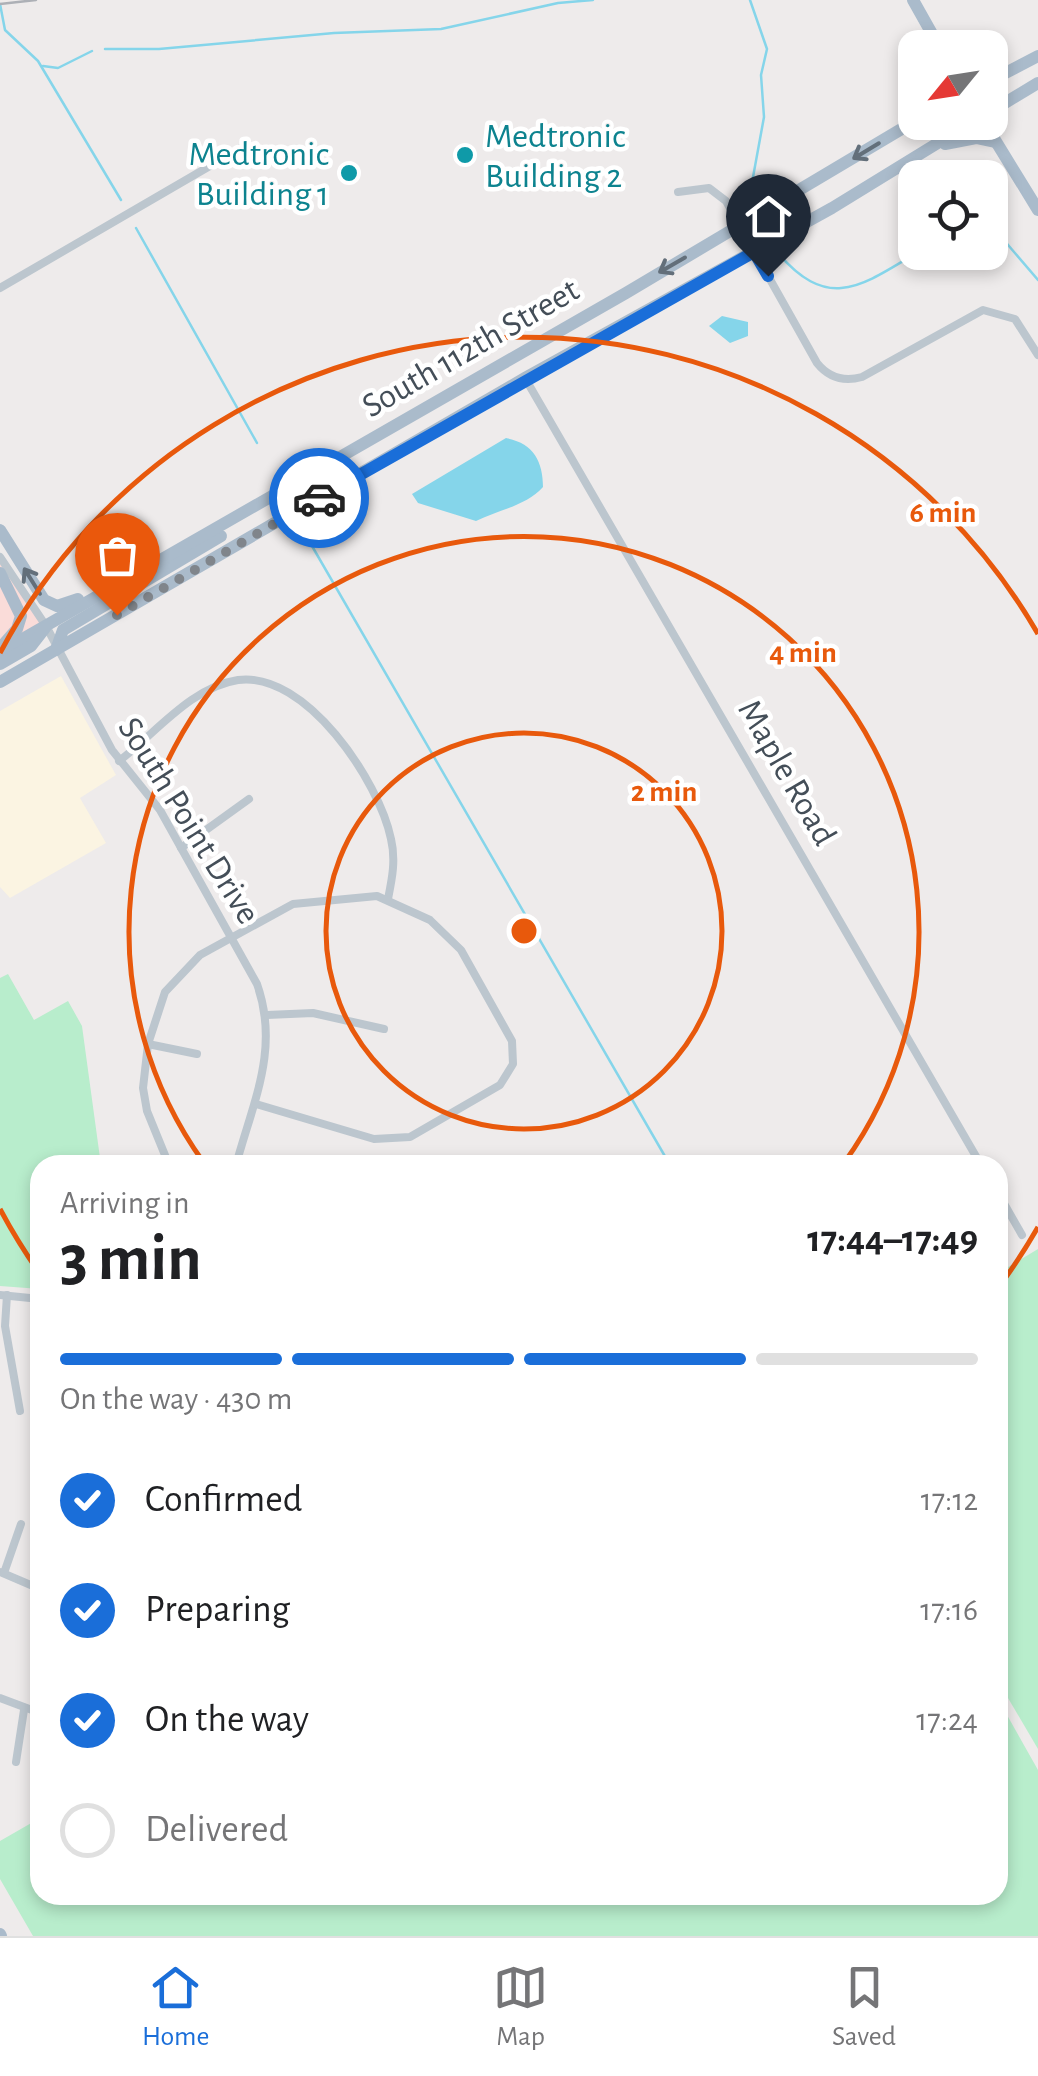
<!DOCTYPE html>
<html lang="en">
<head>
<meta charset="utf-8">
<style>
	:root { --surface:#fff; --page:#f2f2f2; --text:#202124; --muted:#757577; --line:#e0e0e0; --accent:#1a6ed9 }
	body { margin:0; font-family:"Alegreya Sans",sans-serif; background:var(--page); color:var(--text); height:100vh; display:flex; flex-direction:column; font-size:38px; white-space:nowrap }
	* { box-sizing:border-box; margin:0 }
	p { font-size:32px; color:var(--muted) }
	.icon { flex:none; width:55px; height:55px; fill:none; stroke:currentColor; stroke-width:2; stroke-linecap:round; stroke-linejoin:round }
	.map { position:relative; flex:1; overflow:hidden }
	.drawer { position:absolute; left:30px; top:1155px; width:978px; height:750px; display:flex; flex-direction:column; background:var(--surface); border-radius:30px; box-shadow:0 5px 15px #0003 }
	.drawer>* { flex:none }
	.needle { width:65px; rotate:240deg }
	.controls { position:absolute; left:898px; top:30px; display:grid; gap:20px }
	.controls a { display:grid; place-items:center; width:110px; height:110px; border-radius:20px; background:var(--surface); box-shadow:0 5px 15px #0003; font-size:50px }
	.pin { position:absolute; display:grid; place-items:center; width:85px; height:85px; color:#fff; margin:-102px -42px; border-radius:50% 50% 50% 0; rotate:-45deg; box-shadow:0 0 10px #0007 }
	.pin .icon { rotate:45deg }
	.courier { position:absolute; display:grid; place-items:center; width:100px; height:100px; margin:-50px; border:8px solid #1a6ed9; border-radius:50%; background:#fff; color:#222; box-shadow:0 2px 12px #0007 }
	.overview em { font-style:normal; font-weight:700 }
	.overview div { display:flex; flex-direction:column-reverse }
	.overview { display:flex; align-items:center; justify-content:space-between; height:170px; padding:0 30px }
	h1 { font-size:65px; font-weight:700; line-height:75px }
	.bar { display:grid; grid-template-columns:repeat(4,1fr); gap:15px 10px; align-content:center; height:120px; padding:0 30px }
	.bar i { height:12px; border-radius:8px; background:var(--line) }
	.bar .current { background:var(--accent) }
	.bar p { grid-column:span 4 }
	ol { padding:0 30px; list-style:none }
	li { display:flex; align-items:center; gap:30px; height:110px }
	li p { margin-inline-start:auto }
	li .icon { padding:10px; border-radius:50%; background:var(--accent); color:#fff; stroke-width:4 }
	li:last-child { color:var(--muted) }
	li i { width:55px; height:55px; border:5px solid var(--line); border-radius:50% }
	.menu { display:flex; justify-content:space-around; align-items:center; height:140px; border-top:2px solid var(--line); background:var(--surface); font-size:28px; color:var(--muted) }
	.menu a { display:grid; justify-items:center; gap:5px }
	.menu .current { color:var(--accent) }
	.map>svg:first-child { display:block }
	.commercial { fill:#fbf4e2 }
	.medical { fill:#fadcd9 }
	.green { fill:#b8edcc }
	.water { fill:#85d5ea }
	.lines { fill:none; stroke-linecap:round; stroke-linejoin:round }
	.stream { stroke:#85d5ea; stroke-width:2.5 }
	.minor { stroke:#bcc6ce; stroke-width:8 }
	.primary { stroke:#aabbcb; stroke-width:12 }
	.rail { stroke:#adb0b6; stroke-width:2.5 }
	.oneway { stroke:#636f7a }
	.done { stroke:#80858b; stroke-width:10; stroke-dasharray:0 18 }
	.route { stroke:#1a6ed9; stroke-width:12 }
	.ring { fill:none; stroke:#e8590c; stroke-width:5 }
	.culture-dot { fill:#0f9aa8; stroke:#fff; stroke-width:4 }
	.labels { text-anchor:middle; stroke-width:9; stroke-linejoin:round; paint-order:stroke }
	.culture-label { font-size:35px; fill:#0d838f; stroke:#fff; text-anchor:start }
	.street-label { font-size:35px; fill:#444e58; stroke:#fff }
	.centre { fill:#e8590c; stroke:#fff; stroke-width:5 }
	.ring-label { font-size:30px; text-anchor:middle; font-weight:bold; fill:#e8590c; stroke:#fff; stroke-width:9; stroke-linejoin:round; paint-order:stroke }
</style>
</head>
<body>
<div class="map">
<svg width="1038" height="1936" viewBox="0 0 1038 1936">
	<rect width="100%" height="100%" fill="#eeebeb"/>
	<!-- commercial -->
	<polygon class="commercial" points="61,676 116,775 80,798 106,843 10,898 0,887 0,711"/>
	<!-- medical -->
	<polygon class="medical" points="0,557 46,626 0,652"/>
	<!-- green -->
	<g class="green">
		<polygon points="8,974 34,1020 68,1001 82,1026 100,1158 93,1165 40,1165 40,1289 0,1286 0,978"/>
		<polygon points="1038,1249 1038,1749 998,1681 998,1273"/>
		<polygon points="998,1699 1038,1770 1038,1936 33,1936 0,1879 0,1841 40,1818 40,1895 998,1895"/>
	</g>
	<!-- water -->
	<g class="water">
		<polygon points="722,316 748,322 748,336 730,343 709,326"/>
		<path d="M506 438C533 443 543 461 543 487 526 506 498 510 476 521L418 503 412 494Z"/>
	</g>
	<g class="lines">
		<!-- stream -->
		<g class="stream">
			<polyline points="0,4 5,30 38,61 121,200"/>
			<polyline points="105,49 159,49 334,33 441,29 558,3 593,0"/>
			<polyline points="43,66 58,68 92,51"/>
			<polyline points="749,199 764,117 761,75 767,49 750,0"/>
			<polyline points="136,228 257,443"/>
			<polyline points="990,237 1003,239 1038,280"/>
			<path d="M777 252C828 312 860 287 918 252"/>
			<polyline points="301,527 670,1165"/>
		</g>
		<!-- minor -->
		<g class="minor">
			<path d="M678 192 709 188 726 201 817 363C829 378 844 382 862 377L983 310 1015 319 1038 355"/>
			<polyline points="0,288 246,145"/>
			<polyline points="525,378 981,1165"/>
			<path d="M0 557 46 626 112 750 160 810 257 984C280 1049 253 1102 236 1165"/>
			<path d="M119 761C155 734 191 687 238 680 306 671 379 781 391 839 396 860 392 879 388 899"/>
			<polyline points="181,848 249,799"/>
			<polyline points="267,1015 313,1013 384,1029"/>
			<polyline points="148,1044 197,1054"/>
			<polyline points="169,1165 147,1111 143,1088 148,1044 165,992 200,955 293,904 377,896 430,920 461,950 512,1041 513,1064 500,1085 410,1137 374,1139 256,1104"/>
			<polyline points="998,1193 1022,1235"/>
			<polyline points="0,1295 40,1299"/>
			<polyline points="7,1295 5,1326 20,1411"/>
			<polyline points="0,1572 40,1589"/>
			<polyline points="4,1573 21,1524"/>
			<polyline points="0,1698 40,1713"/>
			<polyline points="16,1762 24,1710"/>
		</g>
		<!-- primary -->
		<g class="primary">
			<polyline points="913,0 940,48"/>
			<polyline points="990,81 1038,56"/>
			<polyline points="990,112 1038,83"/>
			<polyline points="984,122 1038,210"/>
			<polyline points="945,144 976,138 995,142"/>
			<polyline points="0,530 44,600 57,606 78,599"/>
			<polyline points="0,573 21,616 17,629 3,645"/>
			<polyline points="56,650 63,630 221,536"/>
			<polyline points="0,652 626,293 915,121"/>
			<polyline points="0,664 31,646 45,628"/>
			<polyline points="0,682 525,378 832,208 972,122"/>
			<polyline points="0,1934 1,1936"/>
		</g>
		<!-- rail -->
		<polyline class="rail" points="0,4 36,0"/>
	</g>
	<!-- one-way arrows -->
	<defs><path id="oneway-shaft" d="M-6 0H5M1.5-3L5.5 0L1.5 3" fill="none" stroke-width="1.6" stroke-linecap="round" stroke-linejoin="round" transform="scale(2.5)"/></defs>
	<g class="oneway">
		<use href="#oneway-shaft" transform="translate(866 151) rotate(149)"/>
		<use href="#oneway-shaft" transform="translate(672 265) rotate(150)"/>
		<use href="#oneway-shaft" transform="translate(32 581) rotate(-122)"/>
	</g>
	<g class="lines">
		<!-- done -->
		<polyline class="done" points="117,615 319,498"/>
		<!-- route -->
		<polyline class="route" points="319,498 754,252 768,276"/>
	</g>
	<!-- distance rings -->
	<g class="ring">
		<circle cx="524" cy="931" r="198"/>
		<path d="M204 1163A395 395 0 1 1 844 1163"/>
		<path d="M1038 1227A593 593 0 0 1 998 1288M38 1271A593 593 0 0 1 0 1209M0 653A593 593 0 0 1 1038 634"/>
	</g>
	<!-- markers -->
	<g class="culture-dot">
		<circle cx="465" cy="155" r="10"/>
		<circle cx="349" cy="173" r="10"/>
	</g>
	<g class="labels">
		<!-- culture labels -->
		<g class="culture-label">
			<text x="485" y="147">Medtronic<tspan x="485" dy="40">Building 2</tspan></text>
			<text x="329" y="165" text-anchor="end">Medtronic<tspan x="329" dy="40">Building 1</tspan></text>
		</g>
		<!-- street labels -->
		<g class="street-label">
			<text transform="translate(470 347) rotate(-30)" y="12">South 112th Street</text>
			<text transform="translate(788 772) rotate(60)" y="12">Maple Road</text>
			<text transform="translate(190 820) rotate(58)" y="12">South Point Drive</text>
		</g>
	</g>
	<circle cx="524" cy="931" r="15" class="centre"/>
	<g class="ring-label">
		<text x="943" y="522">6 min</text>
		<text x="803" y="662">4 min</text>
		<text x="664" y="801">2 min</text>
	</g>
</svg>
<div class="controls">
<a><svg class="needle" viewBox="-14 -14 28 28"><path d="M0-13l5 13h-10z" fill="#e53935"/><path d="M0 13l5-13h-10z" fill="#757577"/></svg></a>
<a><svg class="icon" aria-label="locate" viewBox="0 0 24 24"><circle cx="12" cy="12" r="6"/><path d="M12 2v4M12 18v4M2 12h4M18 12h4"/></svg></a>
</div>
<div class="pin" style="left:117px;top:615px;background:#ea580c"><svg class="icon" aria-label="bag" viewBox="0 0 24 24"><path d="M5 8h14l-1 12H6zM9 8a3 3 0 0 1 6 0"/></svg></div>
<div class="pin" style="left:768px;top:276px;background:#1f2937"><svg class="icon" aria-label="home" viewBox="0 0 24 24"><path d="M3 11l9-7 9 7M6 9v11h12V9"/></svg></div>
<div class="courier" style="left:319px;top:498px"><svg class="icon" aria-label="car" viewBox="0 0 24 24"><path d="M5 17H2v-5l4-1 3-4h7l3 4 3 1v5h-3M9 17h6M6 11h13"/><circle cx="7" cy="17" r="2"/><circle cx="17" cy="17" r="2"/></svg></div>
<section class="drawer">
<div class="overview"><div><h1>3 min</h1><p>Arriving in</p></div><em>17:44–17:49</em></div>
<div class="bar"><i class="current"></i><i class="current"></i><i class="current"></i><i></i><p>On the way · 430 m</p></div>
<ol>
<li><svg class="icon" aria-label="check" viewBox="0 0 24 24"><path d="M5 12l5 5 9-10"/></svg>Confirmed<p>17:12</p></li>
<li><svg class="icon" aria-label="check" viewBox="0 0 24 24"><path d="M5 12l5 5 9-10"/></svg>Preparing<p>17:16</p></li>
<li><svg class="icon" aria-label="check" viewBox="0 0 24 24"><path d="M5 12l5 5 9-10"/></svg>On the way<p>17:24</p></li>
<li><i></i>Delivered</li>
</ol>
</section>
</div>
<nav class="menu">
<a class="current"><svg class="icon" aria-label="home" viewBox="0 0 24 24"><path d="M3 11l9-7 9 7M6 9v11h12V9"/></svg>Home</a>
<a><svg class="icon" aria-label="map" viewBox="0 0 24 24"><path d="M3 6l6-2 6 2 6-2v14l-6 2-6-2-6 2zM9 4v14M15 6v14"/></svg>Map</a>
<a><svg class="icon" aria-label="saved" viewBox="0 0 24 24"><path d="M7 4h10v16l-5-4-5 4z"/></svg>Saved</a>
</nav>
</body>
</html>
